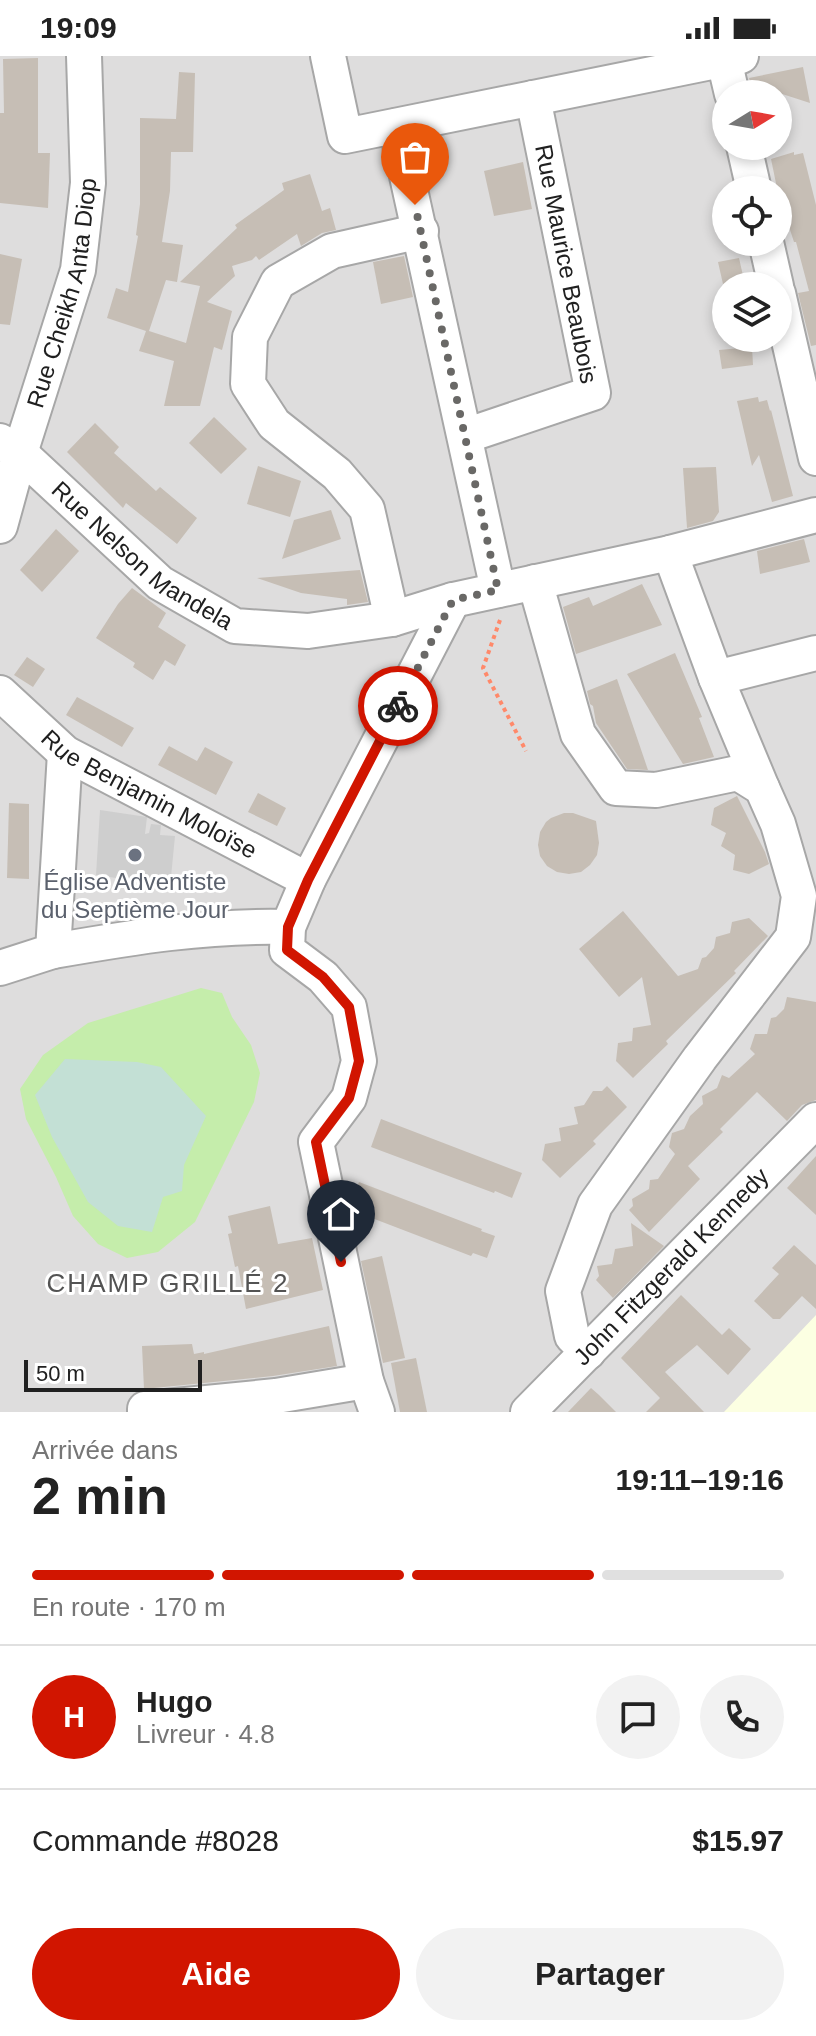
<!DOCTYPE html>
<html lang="fr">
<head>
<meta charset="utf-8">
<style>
	:root { --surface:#fff; --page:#f2f2f2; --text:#222; --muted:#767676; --line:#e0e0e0; --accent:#d11500 }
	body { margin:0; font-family:Arial,sans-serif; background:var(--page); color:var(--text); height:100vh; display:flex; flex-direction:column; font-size:30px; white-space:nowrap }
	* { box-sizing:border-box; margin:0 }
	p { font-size:26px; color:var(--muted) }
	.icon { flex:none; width:44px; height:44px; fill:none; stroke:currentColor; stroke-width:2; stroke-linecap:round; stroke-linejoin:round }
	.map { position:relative; height:1356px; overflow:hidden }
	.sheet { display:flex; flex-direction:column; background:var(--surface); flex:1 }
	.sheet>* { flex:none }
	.needle { width:52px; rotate:79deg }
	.controls { position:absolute; left:712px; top:24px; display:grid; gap:16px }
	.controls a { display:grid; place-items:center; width:80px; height:80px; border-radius:50%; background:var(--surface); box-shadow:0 4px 12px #0003; font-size:40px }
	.scale { position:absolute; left:24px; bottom:20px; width:178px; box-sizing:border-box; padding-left:8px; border:4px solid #202020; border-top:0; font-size:22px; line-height:28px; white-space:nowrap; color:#202020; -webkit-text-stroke:6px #fff; paint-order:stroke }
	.pin { position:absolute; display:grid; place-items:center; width:68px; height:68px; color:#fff; margin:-82px -34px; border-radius:50% 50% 50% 0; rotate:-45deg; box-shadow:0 0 8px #0007 }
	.pin .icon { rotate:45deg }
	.courier { position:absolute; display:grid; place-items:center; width:80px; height:80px; margin:-40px; border:6px solid #d11500; border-radius:50%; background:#fff; color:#222; box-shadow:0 2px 10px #0007 }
	.overview em { font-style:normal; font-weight:600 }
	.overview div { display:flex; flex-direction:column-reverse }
	.overview { display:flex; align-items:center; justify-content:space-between; height:136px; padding:0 32px }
	h1 { font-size:52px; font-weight:600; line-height:60px }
	.bar { display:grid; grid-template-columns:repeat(4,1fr); gap:12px 8px; align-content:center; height:96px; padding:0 32px }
	.bar i { height:10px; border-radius:6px; background:var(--line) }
	.bar .active { background:var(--accent) }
	.bar p { grid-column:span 4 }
	.line { display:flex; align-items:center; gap:20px; padding:0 32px; border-top:2px solid var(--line) }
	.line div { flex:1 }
	.round { display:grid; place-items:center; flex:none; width:84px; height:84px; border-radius:42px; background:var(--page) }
	.cta { display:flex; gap:16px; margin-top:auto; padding:16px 32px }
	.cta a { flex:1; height:92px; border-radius:48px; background:var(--accent); color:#fff; font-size:32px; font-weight:600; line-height:92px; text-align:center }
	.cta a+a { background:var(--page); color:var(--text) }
	.status { display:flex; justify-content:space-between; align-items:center; height:56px; padding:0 40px; background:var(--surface); direction:ltr }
	.status svg { height:22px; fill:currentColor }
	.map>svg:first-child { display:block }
	.residential { fill:#dedddd; fill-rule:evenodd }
	.education { fill:#fcffe2 }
	.religious { fill:#cecece }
	.grass { fill:#c5edab }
	.wetland { fill:#c3e0d5 }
	.building { fill:#c6beb5 }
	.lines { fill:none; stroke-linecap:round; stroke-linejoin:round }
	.minor-casing { stroke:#a7a7a7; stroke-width:38 }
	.path { stroke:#ff896a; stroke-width:4; stroke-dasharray:4 4; stroke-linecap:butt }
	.minor { stroke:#fff; stroke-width:34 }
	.done { stroke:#696866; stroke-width:8; stroke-dasharray:0 14.4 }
	.route { stroke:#d11500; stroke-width:10 }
	.worship-dot { fill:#6b7280; stroke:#fff; stroke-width:3 }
	.labels { text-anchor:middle; stroke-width:6; stroke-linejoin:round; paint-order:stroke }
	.street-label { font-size:24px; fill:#202020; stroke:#fff }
	.worship-label { font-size:24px; fill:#5b616d; stroke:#fff }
	.neighbourhood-label { font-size:26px; letter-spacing:2px; fill:#535353; stroke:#fff }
</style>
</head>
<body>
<div class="status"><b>19:09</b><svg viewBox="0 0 49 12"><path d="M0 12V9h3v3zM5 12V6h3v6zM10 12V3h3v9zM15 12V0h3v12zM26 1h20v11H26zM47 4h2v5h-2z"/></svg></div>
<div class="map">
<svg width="816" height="1356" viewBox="0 0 816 1356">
	<rect width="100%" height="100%" fill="#f1efe7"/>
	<!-- residential -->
	<path class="residential" d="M0 0H816V1356H0ZM726 38H778V90H726ZM726 134H778V186H726ZM726 230H778V282H726Z"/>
	<!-- education -->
	<polygon class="education" points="816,1259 816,1356 724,1356"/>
	<!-- religious -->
	<polygon class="religious" points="100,754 147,761 145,778 149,777 151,768 161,769 160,779 175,780 171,821 157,819 156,828 96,819"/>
	<!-- grass -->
	<polygon class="grass" points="201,932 222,937 232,961 251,989 260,1017 254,1046 195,1166 158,1196 127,1202 98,1188 73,1160 56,1121 26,1063 20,1033 43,999 88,967"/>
	<!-- wetland -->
	<polygon class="wetland" points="65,1003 137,1006 161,1011 206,1060 184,1109 182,1135 163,1141 152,1176 118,1170 88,1146 52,1081 35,1039"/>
	<!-- building -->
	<g class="building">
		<polygon points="38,2 38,97 50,97 48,152 0,147 0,57 4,57 3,3"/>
		<polygon points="803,11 810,47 776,36 776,38 754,38 749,22"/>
		<polygon points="179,16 195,17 193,96 171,96 170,135 162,186 183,189 177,226 166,224 149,275 186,287 200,230 180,226 237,172 235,169 284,134 282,127 310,118 322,155 330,152 336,174 322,177 301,190 297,178 259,204 256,200 252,204 232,210 235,220 207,246 232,255 222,294 214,291 200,350 164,350 174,305 139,295 146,275 107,262 116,232 128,236 138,180 136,179 140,148 140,62 176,63"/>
		<polygon points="794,96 794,99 803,97 816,149 816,289 811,290 798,237 809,235 796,186 794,186 778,137 771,103"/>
		<polygon points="523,106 532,153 494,160 484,115"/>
		<polygon points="0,198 22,203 10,269 0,268"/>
		<polygon points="404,200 413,241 381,248 373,206"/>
		<polygon points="739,202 744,224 723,228 718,206"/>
		<polygon points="752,291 753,309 722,313 719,294"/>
		<polygon points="758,341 759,346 767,344 770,355 771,354 793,440 772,446 759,399 752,410 737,345"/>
		<polygon points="214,361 247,393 221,418 189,387"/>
		<polygon points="95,367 119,391 114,397 156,435 160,431 197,462 177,488 126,447 123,452 67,396"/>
		<polygon points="258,410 301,425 290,461 247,448"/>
		<polygon points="716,411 719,456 713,465 687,472 683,412"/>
		<polygon points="331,454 341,483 282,503 294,464"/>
		<polygon points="56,473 79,495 42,536 20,514"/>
		<polygon points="804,483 810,506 760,518 757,495"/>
		<polygon points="360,514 368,546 347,549 347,543 301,537 257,522"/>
		<polygon points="642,528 662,569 576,598 563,551 589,541 593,550"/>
		<polygon points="132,532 166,557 158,571 186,589 175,610 165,604 153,624 133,611 135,607 96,582 118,548"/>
		<polygon points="675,597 702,661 699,662 714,701 683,708 627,618"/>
		<polygon points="27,601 45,613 33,631 14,619"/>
		<polygon points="617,623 648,714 627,713 596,667 593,650 590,648 587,635"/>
		<polygon points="77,641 134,672 122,691 66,659"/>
		<polygon points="169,690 197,705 205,691 233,706 216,739 158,709"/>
		<polygon points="258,737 286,752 277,770 248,756"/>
		<polygon points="737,740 765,796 769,808 749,818 733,814 735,799 721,790 726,777 711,769 714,752"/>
		<polygon points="9,747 29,748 29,823 7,822"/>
		<polygon points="564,757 573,757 596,765 599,787 597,799 590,809 581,816 569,818 557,816 547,810 540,800 538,789 540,776 546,766 551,762"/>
		<polygon points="623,855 678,920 698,913 702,902 706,901 714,892 716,881 730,877 732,866 749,862 768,880 734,915 736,917 666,985 668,988 633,1022 616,1005 618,987 632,985 633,972 651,969 642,921 619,941 579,893"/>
		<polygon points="787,941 816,946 816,1044 802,1049 787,1065 757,1036 720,1073 723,1076 688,1110 700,1123 649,1176 629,1154 633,1150 632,1143 649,1133 650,1124 658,1123 675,1098 669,1091 672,1077 684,1073 690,1060 703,1048 702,1040 717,1032 722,1019 729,1022 755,998 750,993 755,978 767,978 771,962 776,961 784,953"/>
		<polygon points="607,1030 627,1051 593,1085 596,1088 560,1122 542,1104 545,1088 561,1085 559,1072 578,1068 574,1051 584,1049 593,1035 602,1035"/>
		<polygon points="381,1063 522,1117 512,1142 495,1135 494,1137 371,1091"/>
		<polygon points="816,1100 816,1159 787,1132"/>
		<polygon points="359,1126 482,1173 481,1175 495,1180 487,1202 473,1197 471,1200 351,1154 350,1150"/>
		<polygon points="270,1150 278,1188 312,1182 323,1234 246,1253 238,1210 235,1211 228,1178 232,1177 228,1160"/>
		<polygon points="631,1167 664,1190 613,1242 596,1224 599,1220 597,1210 612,1208 615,1193 633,1190"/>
		<polygon points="794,1189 816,1209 816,1253 802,1240 780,1263 773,1263 754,1245 779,1218 772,1212"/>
		<polygon points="382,1200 405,1302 383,1307 361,1205"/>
		<polygon points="681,1239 722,1279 729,1272 751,1293 728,1319 697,1289 665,1316 704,1356 646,1356 660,1342 621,1302"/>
		<polygon points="329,1270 337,1310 273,1320 144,1333 142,1290 192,1288 194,1298 204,1296 204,1298"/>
		<polygon points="416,1302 427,1356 400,1356 391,1307"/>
		<polygon points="591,1332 599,1339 616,1356 568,1356"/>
	</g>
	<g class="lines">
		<defs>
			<g id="minor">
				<polyline points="328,0 345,80 741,0"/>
				<polyline points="724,4 732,38"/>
				<polyline points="396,70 498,534"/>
				<polyline points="744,90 754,134"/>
				<polyline points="766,186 776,230"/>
				<polyline points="778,237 816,402"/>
				<polyline points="465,380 593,337 533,42"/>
				<path id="s1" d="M0 385 20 397 160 527 235 570 308 575 392 563 453 544 670 497 816 459"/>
				<path id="s2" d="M0 470 20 397 78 214 88 127 84 0"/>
				<polyline points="670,497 716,622 762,732"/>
				<polyline points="535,526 578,678 616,732 656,734 738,717 762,732 778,768 799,840 793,881 700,1002 595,1149 563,1235 572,1280 588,1296"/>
				<polyline points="392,563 367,453 337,418 274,368 248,328 250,281 278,226 332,195 421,175"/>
				<polyline points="716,622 816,597"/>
				<path id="s3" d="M0 637 65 697 308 824"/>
				<path d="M53 895C134 881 206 869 288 871"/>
				<polyline points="0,912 53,895 65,697"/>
				<polyline points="145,1356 145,1353 276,1340 366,1325"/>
				<polyline points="377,1356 366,1325 316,1086 349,1042 359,1005 349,951 323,921 287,894 288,871 308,824 453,544"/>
				<path id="s4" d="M528 1356 816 1064"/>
			</g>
		</defs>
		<!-- minor casing -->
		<use href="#minor" class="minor-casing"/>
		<!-- path -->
		<polyline class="path" points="500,564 483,612 526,695"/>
		<!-- minor -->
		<use href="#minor" class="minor"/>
	</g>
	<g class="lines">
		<!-- done -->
		<polyline class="done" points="398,650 453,544 498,534 415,149"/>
		<!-- route -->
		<polyline class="route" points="341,1206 316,1086 349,1042 359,1005 349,951 323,921 287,894 288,871 308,824 398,650"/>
	</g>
	<!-- markers -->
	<circle class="worship-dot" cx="135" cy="799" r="8"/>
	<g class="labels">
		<!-- street labels -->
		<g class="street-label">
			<text transform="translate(566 208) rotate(79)" y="8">Rue Maurice Beaubois</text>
			<text dy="8" stroke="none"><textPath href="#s2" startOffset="242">Rue Cheikh Anta Diop</textPath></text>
			<text dy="8" stroke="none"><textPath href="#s1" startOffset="184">Rue Nelson Mandela</textPath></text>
			<text dy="8" stroke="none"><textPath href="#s3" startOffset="182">Rue Benjamin Moloïse</textPath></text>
			<text dy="8" stroke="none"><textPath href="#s4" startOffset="204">John Fitzgerald Kennedy</textPath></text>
		</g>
		<!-- worship labels -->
		<g class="worship-label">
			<text x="135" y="834">Église Adventiste<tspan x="135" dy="28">du Septième Jour</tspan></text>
		</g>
		<!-- neighbourhood labels -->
		<g class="neighbourhood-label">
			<text x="168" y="1236">CHAMP GRILLÉ 2</text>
		</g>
	</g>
</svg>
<div class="controls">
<a><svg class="needle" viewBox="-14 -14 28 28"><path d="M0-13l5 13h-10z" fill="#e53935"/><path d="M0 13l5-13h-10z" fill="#767676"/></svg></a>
<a><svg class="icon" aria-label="locate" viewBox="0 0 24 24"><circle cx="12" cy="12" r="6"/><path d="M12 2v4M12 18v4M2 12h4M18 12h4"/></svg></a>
<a><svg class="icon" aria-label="layers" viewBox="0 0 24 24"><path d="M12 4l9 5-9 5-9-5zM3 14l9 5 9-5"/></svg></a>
</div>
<div class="scale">50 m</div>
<div class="pin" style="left:415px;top:149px;background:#ea580c"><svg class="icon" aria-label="bag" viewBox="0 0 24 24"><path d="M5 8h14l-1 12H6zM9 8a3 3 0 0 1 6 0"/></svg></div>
<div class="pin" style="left:341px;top:1206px;background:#1f2937"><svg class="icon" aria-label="home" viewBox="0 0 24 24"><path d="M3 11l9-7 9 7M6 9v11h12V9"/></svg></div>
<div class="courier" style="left:398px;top:650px"><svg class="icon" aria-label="bike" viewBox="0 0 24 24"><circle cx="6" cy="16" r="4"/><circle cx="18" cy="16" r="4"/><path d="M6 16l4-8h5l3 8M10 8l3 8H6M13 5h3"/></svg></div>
</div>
<section class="sheet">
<div class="overview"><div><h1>2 min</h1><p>Arrivée dans</p></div><em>19:11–19:16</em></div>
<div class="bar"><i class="active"></i><i class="active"></i><i class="active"></i><i></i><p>En route · 170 m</p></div>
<div class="line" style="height:144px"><b class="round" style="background:var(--accent);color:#fff">H</b><div><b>Hugo</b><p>Livreur · 4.8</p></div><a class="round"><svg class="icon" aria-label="chat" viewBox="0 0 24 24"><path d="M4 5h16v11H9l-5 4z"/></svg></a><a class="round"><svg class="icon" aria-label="phone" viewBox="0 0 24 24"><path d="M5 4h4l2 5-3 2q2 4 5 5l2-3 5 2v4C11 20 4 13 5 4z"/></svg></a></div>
<div class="line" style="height:104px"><div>Commande #8028</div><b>$15.97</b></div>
<div class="cta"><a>Aide</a><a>Partager</a></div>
</section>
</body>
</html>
